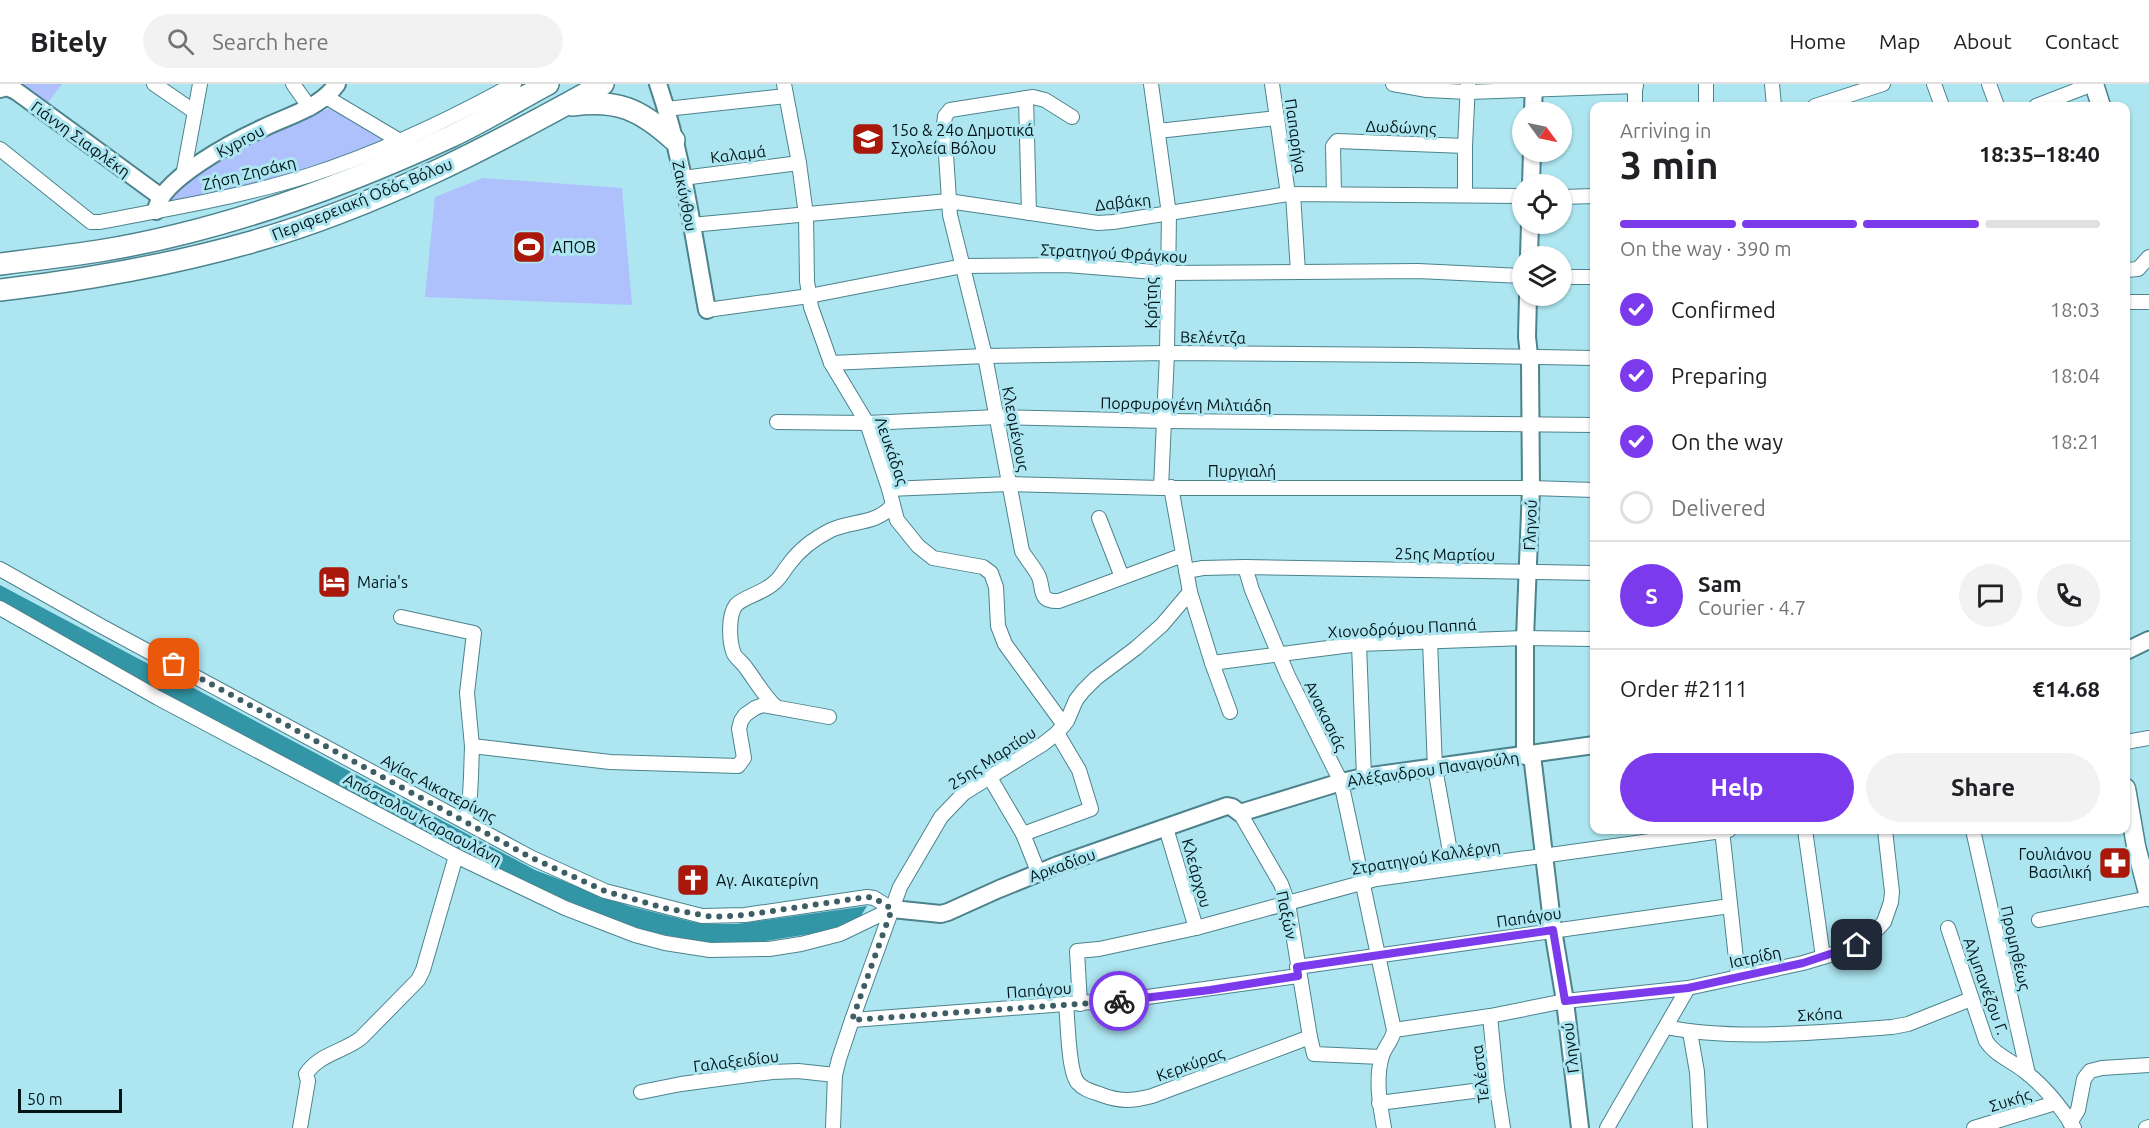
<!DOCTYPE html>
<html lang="en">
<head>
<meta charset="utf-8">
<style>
	:root { --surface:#fff; --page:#f2f2f2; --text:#202124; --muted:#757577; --line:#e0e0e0; --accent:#7c3aed }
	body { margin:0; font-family:Ubuntu,sans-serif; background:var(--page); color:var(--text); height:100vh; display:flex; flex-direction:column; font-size:22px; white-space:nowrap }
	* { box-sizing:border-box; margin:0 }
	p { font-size:20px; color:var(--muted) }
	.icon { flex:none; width:33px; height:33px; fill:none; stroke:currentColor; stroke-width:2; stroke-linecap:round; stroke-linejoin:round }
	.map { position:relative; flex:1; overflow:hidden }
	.details { position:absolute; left:1590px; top:18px; width:540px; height:732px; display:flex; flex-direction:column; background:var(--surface); border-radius:12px; box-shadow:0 2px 4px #0004 }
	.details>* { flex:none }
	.needle { width:39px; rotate:123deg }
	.controls { position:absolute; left:1512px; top:18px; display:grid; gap:12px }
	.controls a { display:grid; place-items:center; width:60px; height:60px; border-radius:50%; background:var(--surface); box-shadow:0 2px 4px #0004; font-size:30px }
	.scale { position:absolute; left:18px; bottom:15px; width:104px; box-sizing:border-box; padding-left:6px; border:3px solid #011519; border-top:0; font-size:16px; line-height:21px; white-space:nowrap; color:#011519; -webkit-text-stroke:4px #ade6f1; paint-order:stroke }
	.pin { position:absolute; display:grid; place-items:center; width:51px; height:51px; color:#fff; margin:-26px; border-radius:12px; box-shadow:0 3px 9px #0006 }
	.courier { position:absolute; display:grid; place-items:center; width:60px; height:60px; margin:-30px; border:4px solid #7c3aed; border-radius:50%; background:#fff; color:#222; box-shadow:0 2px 8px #0007 }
	.summary em { font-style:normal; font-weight:600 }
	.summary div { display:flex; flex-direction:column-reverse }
	.summary { display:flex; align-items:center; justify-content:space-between; height:102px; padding:0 30px }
	h1 { font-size:39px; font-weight:600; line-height:45px }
	.bar { display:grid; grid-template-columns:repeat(4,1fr); gap:9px 6px; align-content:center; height:72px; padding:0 30px }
	.bar i { height:8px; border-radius:4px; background:var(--line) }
	.bar .on { background:var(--accent) }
	.bar p { grid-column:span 4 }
	.line { display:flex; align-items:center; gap:15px; padding:0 30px; border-top:2px solid var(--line) }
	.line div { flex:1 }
	.round { display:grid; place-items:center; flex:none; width:63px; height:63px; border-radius:32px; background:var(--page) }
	ol { padding:0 30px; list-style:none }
	li { display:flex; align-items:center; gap:18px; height:66px }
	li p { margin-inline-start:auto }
	li .icon { padding:6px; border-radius:50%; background:var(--accent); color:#fff; stroke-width:4 }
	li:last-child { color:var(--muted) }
	li i { width:33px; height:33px; border:3px solid var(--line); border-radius:50% }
	.cta { display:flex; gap:12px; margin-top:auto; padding:12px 30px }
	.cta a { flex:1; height:69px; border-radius:36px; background:var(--accent); color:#fff; font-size:24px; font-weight:600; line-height:69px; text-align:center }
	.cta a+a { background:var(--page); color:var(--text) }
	header { display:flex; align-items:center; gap:36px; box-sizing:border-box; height:84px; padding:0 30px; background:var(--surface); border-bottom:2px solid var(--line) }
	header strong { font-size:28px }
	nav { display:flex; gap:33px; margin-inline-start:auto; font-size:21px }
	.search { width:420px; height:54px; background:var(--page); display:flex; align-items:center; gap:15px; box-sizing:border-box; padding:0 21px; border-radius:33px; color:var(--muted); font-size:22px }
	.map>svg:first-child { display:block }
	.green { fill:#aec1fc }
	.water { fill:#3396a6 }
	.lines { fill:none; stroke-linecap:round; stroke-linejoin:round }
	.minor-casing { stroke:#4c838d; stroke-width:16 }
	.tertiary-casing { stroke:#4c838d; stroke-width:20 }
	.secondary-casing { stroke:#4c838d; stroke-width:21 }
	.primary-casing { stroke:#4c838d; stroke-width:24 }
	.minor { stroke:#fff; stroke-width:14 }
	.tertiary { stroke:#fff; stroke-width:16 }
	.secondary { stroke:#fff; stroke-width:18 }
	.primary { stroke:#fff; stroke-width:21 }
	.done { stroke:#3d5e65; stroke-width:6; stroke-dasharray:0 10.8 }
	.route { stroke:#7c3aed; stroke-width:8 }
	.labels { text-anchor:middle; stroke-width:6; stroke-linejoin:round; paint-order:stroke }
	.street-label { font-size:16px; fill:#011519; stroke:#ade6f1 }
	.poi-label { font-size:16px; fill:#011519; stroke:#ade6f1; text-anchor:start }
</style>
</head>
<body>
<header>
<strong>Bitely</strong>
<div class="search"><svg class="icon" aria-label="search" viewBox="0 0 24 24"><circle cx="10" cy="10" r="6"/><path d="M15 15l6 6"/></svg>Search here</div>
<nav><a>Home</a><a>Map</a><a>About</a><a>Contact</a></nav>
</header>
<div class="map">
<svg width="2149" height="1044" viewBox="0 0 2149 1044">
	<rect width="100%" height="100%" fill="#ade6f1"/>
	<!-- green -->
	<g class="green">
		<polygon points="13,0 62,0 45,22"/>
		<path d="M329 25 351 33 389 56 273 97 172 118 173 110C222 69 268 42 329 25Z"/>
		<polygon points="483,94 622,104 632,221 425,213 435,113"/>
	</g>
	<!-- water -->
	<polygon class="water" points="0,501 535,786 629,822 693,838 711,840 737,840 867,822 854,843 734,862 716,862 623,842 497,787 0,521"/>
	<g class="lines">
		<defs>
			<g id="minor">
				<polyline points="154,0 195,28"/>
				<polyline points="293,0 310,24"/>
				<polyline points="784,0 799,79 806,131 807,197 811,223 831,279 867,339 889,405 897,436 918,462 933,474 983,483 991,489 996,503 998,542 1005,560 1064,641"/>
				<polyline points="1151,0 1169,130 1167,269 1161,404"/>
				<polyline points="1272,0 1288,110"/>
				<polyline points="1393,0 1427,6 1468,8 1636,2"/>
				<polyline points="1706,0 1706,22"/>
				<polyline points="1772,0 1774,22"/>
				<polyline points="1934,0 1942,22"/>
				<polyline points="1989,0 1997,22"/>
				<polyline points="326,13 400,57"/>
				<polyline points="1026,14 1029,129"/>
				<polyline points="1635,22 1635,0"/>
				<polyline points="1815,22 1883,0"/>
				<polyline points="2036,22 2093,0"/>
				<polyline points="666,25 786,12"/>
				<path d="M1072 33 1045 16 1033 13 950 26 945 32 944 40 950 131 985 272 1022 467C1027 476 1035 484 1039 493 1044 506 1038 518 1059 517L1183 471"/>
				<polyline points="1158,47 1277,34"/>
				<path d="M0 65 91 138H100C170 124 241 113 310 91 381 68 449 36 514 0"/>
				<polyline points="183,92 200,0"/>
				<polyline points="683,94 799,79"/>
				<polyline points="1293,110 1298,188"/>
				<polyline points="1334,110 1333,62 1337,57 1465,62"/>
				<polyline points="1465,111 1465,62 1468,0"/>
				<polyline points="1562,113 1594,112"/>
				<polyline points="691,141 948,117 1098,139 1113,138 1288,110 1522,112"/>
				<polyline points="2126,186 2138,185 2149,173"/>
				<polyline points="1562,193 1594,193"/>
				<polyline points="2126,218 2149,218"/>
				<polyline points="707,226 809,212 963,182 1067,181 1167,189 1418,187 1522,192"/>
				<polyline points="831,279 985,272 1167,269 1414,271 1594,274"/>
				<polyline points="777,338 867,339 997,333 1165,337 1594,341"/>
				<polyline points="1171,403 1190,508 1212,579 1230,628"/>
				<polyline points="889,405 1009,400 1161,404 1531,404 1594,406"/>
				<polyline points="1099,434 1122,493"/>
				<path d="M1245 483 1252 506 1288 592 1341 698 1394 946C1393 956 1385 962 1382 972 1375 995 1380 1021 1384 1044"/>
				<polyline points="0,485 101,542 532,774 605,807 702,832 745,831 867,813 874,814 892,825 840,850 801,860 769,865 710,866 665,859 635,851 565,824 456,772 158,614 0,524"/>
				<polyline points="1186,487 1203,484 1245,483 1594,489"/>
				<polyline points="401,533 474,549 467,609 472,662 471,693 470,711 465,737"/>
				<polyline points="1430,557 1435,684 1453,784"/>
				<polyline points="1359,560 1364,693"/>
				<polyline points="1212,579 1359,560 1525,554 1594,555"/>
				<path d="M776 623C764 612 756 597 746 584 743 579 737 575 734 570 729 558 728 531 736 521 743 513 764 509 775 498 781 493 784 486 789 480 800 465 815 454 831 446 853 436 876 441 893 421"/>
				<polyline points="2126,658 2149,654"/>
				<polyline points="472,662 610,678 738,682 744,674 739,645 741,637 745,631 755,624 763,621 829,633"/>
				<polyline points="989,692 1023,750 1039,790"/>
				<polyline points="1240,729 1281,800 1288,819 1310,953"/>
				<polyline points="1166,744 1196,844"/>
				<polyline points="1722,746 1738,893"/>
				<polyline points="1805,746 1823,873"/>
				<polyline points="1973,746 2028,990"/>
				<polyline points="1023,750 1091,725 1079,686 1057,649"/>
				<polyline points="2039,836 2149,814"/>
				<path d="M1948 844 1986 957C1995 971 2010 976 2023 986 2043 1001 2061 1023 2074 1044"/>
				<polyline points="1297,883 1730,822"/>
				<path d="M1066 920C1068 937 1068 988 1078 999 1084 1006 1094 1008 1102 1011 1121 1018 1133 1017 1152 1012L1310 953 1314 970 1381 973"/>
				<polyline points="1080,920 1077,867 1099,865 1196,844 1376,795 1729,746"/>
				<polyline points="1490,932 1497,1004 1503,1044"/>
				<polyline points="852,936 1133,915 1298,892"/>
				<path d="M1666 943C1733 957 1822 948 1892 943L1908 940 1971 915"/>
				<polyline points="1394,946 1490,932 1565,917 1688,904"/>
				<polyline points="1690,948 1697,988 1700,1044"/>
				<polyline points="641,1008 681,1000 772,988 798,987 835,991"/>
				<polyline points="1379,1019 1497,1004"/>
				<polyline points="2070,1039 2078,1026 2084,995 2090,987 2102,984 2149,981"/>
				<path d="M300 1044 308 997 306 990C319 970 343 968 361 954L418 896 423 886 456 772"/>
				<polyline points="833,1044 835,991 839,975 852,936 900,803 941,733 964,709 1043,660 1057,649 1067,637 1076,616 1083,607 1096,594 1136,564 1162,541 1190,508"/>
				<polyline points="1607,1044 1688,904 1803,879 1843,867 1868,855 1884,838 1891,818 1892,808 1885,746"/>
				<polyline points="1974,1044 2055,1019"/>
				<polyline points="2146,1044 2149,1043"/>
			</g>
			<g id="tertiary">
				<path d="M658 0C683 73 693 150 707 226"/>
				<polyline points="0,5 7,3 16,7 161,113"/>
				<polyline points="1533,28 1534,0"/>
				<polyline points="1531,100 1532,68"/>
				<path d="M156 127C159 96 236 56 263 44 289 31 319 25 337 0"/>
				<polyline points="1529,172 1530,140"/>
				<polyline points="2126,567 2149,556"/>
				<polyline points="1532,671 1553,846 1565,917 1580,1044"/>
				<polyline points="1525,672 1525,554 1531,404 1530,280 1527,253 1528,212"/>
				<polyline points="892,825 941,830 948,828 999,805 1058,781 1227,722 1232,723 1240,729 1341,698 1364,693 1594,661"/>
			</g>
			<g id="secondary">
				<polyline points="2094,0 2101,22"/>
				<polyline points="2126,704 2136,762 2149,813"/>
			</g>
			<g id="primary">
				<path d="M572 21C617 15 640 25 674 56"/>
				<path d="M0 180C33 176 66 172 99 167 221 147 340 104 452 52 484 37 516 17 548 0"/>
				<path d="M0 206C86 196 171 181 255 157 377 122 492 62 603 0"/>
			</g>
		</defs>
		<!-- minor casing -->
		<use href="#minor" class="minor-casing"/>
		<!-- tertiary casing -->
		<use href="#tertiary" class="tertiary-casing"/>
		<!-- secondary casing -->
		<use href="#secondary" class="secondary-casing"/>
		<!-- primary casing -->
		<use href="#primary" class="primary-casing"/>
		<!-- minor -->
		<use href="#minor" class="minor"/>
		<!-- tertiary -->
		<use href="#tertiary" class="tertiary"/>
		<!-- secondary -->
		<use href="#secondary" class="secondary"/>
		<!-- primary -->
		<use href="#primary" class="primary"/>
	</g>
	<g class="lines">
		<!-- done -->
		<polyline class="done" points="174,580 532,774 605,807 664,824 713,833 745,831 867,813 874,814 892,825 852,936 1119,917"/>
		<!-- route -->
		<polyline class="route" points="1119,917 1210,906 1298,892 1297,883 1553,846 1565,917 1688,904 1803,879 1857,861"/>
	</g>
	<!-- icons -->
	<defs>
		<symbol id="school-square" viewBox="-11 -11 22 22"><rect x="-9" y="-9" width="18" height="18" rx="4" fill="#a9180a" stroke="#ade6f1"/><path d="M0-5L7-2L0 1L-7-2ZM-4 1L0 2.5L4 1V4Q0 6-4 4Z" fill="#fff"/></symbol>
		<symbol id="stadium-square" viewBox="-11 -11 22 22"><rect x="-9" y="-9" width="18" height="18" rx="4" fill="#a9180a" stroke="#ade6f1"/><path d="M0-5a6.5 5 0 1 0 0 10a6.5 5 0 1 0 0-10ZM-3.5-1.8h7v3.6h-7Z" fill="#fff"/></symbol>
		<symbol id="hotel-square" viewBox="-11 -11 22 22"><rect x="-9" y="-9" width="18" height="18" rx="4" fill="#a9180a" stroke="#ade6f1"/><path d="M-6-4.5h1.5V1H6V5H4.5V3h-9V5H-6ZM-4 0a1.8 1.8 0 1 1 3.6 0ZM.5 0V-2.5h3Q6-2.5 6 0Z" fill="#fff"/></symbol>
		<symbol id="pharmacy-square" viewBox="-11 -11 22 22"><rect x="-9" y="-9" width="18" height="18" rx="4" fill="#a9180a" stroke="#ade6f1"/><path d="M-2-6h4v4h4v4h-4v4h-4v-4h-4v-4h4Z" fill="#fff"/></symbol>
		<symbol id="church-square" viewBox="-11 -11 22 22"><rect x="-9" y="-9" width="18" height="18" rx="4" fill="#a9180a" stroke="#ade6f1"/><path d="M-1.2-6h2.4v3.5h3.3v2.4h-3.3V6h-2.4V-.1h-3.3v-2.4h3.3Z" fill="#fff"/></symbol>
	</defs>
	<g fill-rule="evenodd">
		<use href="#school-square" x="849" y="36" width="38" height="38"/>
		<use href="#stadium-square" x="510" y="144" width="38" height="38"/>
		<use href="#hotel-square" x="315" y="479" width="38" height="38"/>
		<use href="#pharmacy-square" x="2096" y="760" width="38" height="38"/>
		<use href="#church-square" x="674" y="777" width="38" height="38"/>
	</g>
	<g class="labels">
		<!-- street labels -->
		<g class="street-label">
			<text transform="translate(1401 43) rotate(2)" y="6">Δωδώνης</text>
			<text transform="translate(1296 52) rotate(82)" y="6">Παπαρήγα</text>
			<text transform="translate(81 55) rotate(36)" y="6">Γιάννη Σιαφλέκη</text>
			<text transform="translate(240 57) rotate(-28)" y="6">Kyprou</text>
			<text transform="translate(738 70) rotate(-7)" y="6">Καλαμά</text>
			<text transform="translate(249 89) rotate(-14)" y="6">Ζήση Ζησάκη</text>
			<text transform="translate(685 112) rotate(79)" y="6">Ζακύνθου</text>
			<text transform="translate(362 115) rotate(-22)" y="6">Περιφερειακή Οδός Βόλου</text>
			<text transform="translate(1123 118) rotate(-6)" y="6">Δαβάκη</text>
			<text transform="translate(1114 169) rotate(3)" y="6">Στρατηγού Φράγκου</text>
			<text transform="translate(1151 219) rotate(-90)" y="6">Κρήτης</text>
			<text transform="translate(1213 253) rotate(1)" y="6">Βελέντζα</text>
			<text transform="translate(1186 320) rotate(1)" y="6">Πορφυρογένη Μιλτιάδη</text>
			<text transform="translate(1016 345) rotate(79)" y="6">Κλεομένους</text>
			<text transform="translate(892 367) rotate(71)" y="6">Λευκάδας</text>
			<text x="1242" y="393">Πυργιαλή</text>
			<text transform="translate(1530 441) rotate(-88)" y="6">Γληνού</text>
			<text transform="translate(1445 470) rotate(1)" y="6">25ης Μαρτίου</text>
			<text transform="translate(1402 544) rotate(-3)" y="6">Χιονοδρόμου Παππά</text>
			<text transform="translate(1326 632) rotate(64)" y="6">Ανακασιάς</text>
			<text transform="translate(992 674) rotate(-33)" y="6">25ης Μαρτίου</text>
			<text transform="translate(1433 685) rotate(-8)" y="6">Αλέξανδρου Παναγούλη</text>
			<text transform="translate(439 704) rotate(28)" y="6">Αγίας Αικατερίνης</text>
			<text transform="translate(423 735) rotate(28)" y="6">Απόστολου Καραουλάνη</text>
			<text transform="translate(1426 773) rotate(-9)" y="6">Στρατηγού Καλλέργη</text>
			<text transform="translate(1062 781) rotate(-20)" y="6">Αρκαδίου</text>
			<text transform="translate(1197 789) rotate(74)" y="6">Κλεάρχου</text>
			<text transform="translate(1287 831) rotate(78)" y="6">Παξών</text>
			<text transform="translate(1529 833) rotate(-8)" y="6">Παπάγου</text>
			<text transform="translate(2016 864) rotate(77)" y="6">Προμηθέως</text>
			<text transform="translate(1755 873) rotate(-12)" y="6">Ιατρίδη</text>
			<text transform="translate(1986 902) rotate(70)" y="6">Αλμπανέζου Γ.</text>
			<text transform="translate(1039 906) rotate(-4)" y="6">Παπάγου</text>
			<text transform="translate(1820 930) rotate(-3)" y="6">Σκόπα</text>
			<text transform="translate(1570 964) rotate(-97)" y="6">Γληνού</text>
			<text transform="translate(736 977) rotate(-7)" y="6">Γαλαξειδίου</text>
			<text transform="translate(1190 980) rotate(-20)" y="6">Κερκύρας</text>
			<text transform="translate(1480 990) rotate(-97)" y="6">Τελέστα</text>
			<text transform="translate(2010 1016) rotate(-18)" y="6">Συκής</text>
		</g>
		<!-- poi labels -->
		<g class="poi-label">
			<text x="891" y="52">15ο &amp; 24ο Δημοτικά<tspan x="891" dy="18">Σχολεία Βόλου</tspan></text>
			<text x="552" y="169">ΑΠΟΒ</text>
			<text x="357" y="504">Maria's</text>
			<text x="2092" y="776" text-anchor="end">Γουλιάνου<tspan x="2092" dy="18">Βασιλική</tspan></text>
			<text x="716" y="802">Αγ. Αικατερίνη</text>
		</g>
	</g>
</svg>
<div class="controls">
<a><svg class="needle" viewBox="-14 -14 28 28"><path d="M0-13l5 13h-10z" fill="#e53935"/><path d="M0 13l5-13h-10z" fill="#757577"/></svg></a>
<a><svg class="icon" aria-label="locate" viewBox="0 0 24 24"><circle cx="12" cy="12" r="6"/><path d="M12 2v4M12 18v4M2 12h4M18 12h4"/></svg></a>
<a><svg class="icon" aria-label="layers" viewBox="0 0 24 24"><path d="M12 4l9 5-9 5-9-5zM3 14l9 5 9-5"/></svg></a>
</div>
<div class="scale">50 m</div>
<div class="pin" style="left:174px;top:580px;background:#ea580c"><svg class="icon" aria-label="bag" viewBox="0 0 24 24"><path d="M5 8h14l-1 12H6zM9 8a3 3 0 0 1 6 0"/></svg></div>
<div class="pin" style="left:1857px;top:861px;background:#1f2937"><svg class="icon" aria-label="home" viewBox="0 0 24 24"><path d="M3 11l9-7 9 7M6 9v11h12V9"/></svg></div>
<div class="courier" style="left:1119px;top:917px"><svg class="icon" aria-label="bike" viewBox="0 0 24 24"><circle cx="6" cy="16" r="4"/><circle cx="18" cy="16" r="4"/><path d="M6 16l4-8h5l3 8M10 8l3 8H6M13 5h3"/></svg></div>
<section class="details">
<div class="summary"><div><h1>3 min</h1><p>Arriving in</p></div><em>18:35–18:40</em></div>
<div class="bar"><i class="on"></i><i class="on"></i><i class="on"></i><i></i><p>On the way · 390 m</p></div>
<ol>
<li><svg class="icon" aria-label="check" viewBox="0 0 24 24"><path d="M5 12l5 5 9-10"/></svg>Confirmed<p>18:03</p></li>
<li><svg class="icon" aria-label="check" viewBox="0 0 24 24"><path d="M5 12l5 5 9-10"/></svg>Preparing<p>18:04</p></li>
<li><svg class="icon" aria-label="check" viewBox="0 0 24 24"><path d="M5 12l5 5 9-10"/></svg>On the way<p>18:21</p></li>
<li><i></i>Delivered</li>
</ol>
<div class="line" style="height:108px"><b class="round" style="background:var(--accent);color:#fff">S</b><div><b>Sam</b><p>Courier · 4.7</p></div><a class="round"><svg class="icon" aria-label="chat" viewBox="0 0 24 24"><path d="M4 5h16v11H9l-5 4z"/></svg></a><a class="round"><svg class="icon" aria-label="phone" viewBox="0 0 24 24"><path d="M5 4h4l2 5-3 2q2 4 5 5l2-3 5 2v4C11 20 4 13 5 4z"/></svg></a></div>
<div class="line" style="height:78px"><div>Order #2111</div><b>€14.68</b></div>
<div class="cta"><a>Help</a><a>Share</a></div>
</section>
</div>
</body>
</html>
